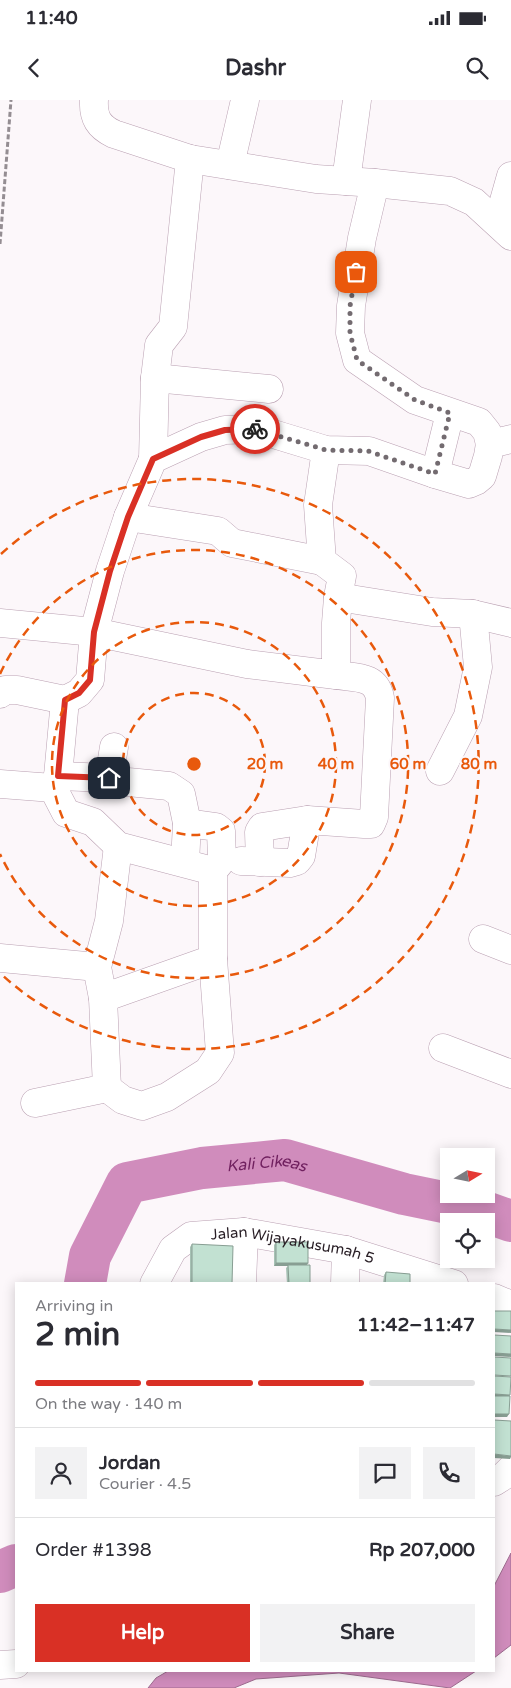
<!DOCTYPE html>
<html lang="en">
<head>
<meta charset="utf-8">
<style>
	:root { --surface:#fff; --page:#f2f2f3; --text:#2b2b33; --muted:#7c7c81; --line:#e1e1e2; --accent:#d93025 }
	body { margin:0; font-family:"Varela Round",sans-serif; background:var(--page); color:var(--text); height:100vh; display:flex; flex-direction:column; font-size:19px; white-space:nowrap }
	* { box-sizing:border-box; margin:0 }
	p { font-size:16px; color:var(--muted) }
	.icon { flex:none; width:28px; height:28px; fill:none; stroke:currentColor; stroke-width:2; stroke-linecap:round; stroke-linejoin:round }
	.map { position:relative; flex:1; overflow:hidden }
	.panel { position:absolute; left:15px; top:1182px; width:480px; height:390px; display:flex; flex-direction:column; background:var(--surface); border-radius:0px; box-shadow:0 2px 12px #0003 }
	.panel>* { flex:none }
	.needle { width:32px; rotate:80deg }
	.fabs { position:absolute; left:440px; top:1048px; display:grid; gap:10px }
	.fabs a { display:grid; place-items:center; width:55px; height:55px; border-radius:0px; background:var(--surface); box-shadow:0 2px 12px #0003; font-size:25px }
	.pin { position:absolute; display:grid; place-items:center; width:42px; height:42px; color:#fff; margin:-21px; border-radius:10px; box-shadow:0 2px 8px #0006 }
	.courier { position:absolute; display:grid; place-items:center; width:50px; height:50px; margin:-25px; border:4px solid #d93025; border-radius:50%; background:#fff; color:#222; box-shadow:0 1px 6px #0007 }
	.summary em { font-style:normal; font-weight:700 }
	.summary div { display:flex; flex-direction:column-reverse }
	.summary { display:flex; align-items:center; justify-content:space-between; height:85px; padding:0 20px }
	h1 { font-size:32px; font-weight:700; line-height:38px }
	.bar { display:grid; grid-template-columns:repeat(4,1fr); gap:8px 5px; align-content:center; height:60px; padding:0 20px }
	.bar i { height:6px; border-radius:4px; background:var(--line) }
	.bar .current { background:var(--accent) }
	.bar p { grid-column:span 4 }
	.line { display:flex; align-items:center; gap:12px; padding:0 20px; border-top:1px solid var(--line) }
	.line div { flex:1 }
	.round { display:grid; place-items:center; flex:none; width:52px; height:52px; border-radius:0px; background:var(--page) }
	.button { display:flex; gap:10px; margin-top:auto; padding:10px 20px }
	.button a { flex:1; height:58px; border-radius:0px; background:var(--accent); color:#fff; font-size:20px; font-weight:700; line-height:58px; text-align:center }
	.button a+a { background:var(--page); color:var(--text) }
	.status { display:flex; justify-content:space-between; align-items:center; height:35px; padding:0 25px; background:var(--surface); direction:ltr }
	.status svg { height:14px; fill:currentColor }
	header { display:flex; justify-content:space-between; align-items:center; height:65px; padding:0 20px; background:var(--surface); font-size:22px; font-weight:700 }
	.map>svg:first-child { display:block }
	.water { fill:#d08cbc; stroke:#9e6b8f }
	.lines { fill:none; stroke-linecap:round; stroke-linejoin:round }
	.river { stroke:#d08cbc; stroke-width:42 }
	.minor-casing { stroke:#baa0b2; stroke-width:29 }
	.path { stroke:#948d92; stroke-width:3; stroke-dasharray:5 2.5; stroke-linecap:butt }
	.minor { stroke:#fff; stroke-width:28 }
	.wall { fill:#a7c2b5 }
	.shaded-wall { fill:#889e93 }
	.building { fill:#c2e1d2; stroke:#889e93 }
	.done { stroke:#736b70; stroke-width:5; stroke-dasharray:0 9 }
	.route { stroke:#d93025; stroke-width:6 }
	.ring { fill:none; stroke:#e8590c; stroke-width:2.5; stroke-dasharray:9 6 }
	.labels { text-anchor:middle; stroke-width:4; stroke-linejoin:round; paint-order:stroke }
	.street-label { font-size:15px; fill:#291f26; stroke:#fcf7fa }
	.water-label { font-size:16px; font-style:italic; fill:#70205f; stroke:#fcf7fa }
	.centre { fill:#e8590c; stroke:#fcf7fa; stroke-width:2.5 }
	.ring-label { font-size:15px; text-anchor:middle; font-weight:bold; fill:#e8590c; stroke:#fcf7fa; stroke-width:4; stroke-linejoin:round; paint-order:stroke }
</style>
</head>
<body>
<div class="status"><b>11:40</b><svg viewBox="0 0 49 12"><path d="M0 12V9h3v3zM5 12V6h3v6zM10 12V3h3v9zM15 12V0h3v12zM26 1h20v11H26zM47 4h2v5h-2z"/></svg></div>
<header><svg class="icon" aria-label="back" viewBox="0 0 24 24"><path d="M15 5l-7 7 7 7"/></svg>Dashr<svg class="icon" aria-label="search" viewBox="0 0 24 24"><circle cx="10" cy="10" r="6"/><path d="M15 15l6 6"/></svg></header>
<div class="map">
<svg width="511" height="1588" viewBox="0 0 511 1588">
	<rect width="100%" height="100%" fill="#fcf7fa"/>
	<!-- water -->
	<g class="water">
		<polygon points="511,1453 511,1545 494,1558 494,1486"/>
		<polygon points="168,1571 476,1571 450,1588 339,1573 256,1579 234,1588 148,1588 156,1578"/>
	</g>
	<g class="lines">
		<!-- river -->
		<g class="river">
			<path id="s1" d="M85 1184 90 1156 127 1083 202 1068 285 1060 404 1094 477 1109 511 1121"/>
			<polyline points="0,1472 16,1465"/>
		</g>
		<defs>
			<g id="minor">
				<path d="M94 0C93 18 99 27 114 34L190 59 316 79 375 83 450 91 474 102 511 136"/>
				<polyline points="230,65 245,0"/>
				<polyline points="346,81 357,0"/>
				<polyline points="375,83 362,138 351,206 350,233 357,260 415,300 479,322 487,332 490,344 511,339"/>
				<polyline points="498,122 511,76"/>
				<polyline points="155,278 269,289"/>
				<polyline points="326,350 318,405 322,461 342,476 338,497"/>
				<polyline points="153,359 155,278 159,245 173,227 190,59"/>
				<polyline points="435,374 450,313"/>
				<polyline points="128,417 218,431 232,443 322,461"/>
				<polyline points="0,523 94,532 110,471 128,417 153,359 201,337 225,330 257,329 326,350 369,351 435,374 469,384 476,381 482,376 488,356 490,344"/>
				<polyline points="0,594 5,590 17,590 65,600 79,593 90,580 94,532 247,564 336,575 336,523 338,497 432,512 473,514 511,523"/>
				<polyline points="440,671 468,616 478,567 473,514"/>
				<polyline points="58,676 109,678 128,682 169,686 181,694 187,723 185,763"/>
				<polyline points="109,678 114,647"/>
				<polyline points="0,684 53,688 66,713 93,722 118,746 213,771"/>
				<polyline points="53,688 58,676 65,600"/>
				<polyline points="118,746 109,821 97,867 103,898 213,859 213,771 222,760 221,731 216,727 187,723"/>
				<polyline points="241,761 290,763 297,761 301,756 307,720"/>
				<path d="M260 762 259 732 262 727 307 720 364 724H371L374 717 380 598C376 575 356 578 336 575"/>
				<polyline points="483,839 511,850"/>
				<polyline points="0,858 97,867"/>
				<polyline points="443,948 511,974"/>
				<polyline points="107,988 123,1000 142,1006 167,997 208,971 220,953 213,859"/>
				<polyline points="35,1003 107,988 103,898"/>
				<path id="s2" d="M154 1184 173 1149 191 1136 244 1132 346 1150 454 1184"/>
				<polyline points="242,1184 244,1132"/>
				<polyline points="345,1184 346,1150"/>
				<polyline points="494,1198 511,1205"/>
				<polyline points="494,1382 505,1375 511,1369"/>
				<polyline points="0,1565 16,1564"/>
			</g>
		</defs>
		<!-- minor casing -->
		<use href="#minor" class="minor-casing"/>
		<!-- path -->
		<polyline class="path" points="0,144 11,0"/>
		<!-- minor -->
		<use href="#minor" class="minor"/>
	</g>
	<!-- wall -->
	<g class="wall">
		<polygon points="276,1142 308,1163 307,1165 310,1184 287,1184 286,1168 288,1166 274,1166 274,1145"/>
		<polygon points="192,1144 232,1184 190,1184 190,1147"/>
		<polygon points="386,1172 410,1184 383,1184 384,1175"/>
	</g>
	<!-- shaded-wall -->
	<g class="shaded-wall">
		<polygon points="276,1163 308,1163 306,1166 274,1166"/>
		<polygon points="494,1229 511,1230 511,1233 494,1232"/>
		<polygon points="494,1253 511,1254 511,1257 494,1256"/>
		<polygon points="494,1294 510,1295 508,1298 494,1297"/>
		<polygon points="494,1314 509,1314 507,1317 494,1317"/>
		<polygon points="494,1354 511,1356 511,1357 510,1359 494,1358"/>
	</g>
	<!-- building -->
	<g class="building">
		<rect x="276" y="1142" width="32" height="21"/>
		<polygon points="192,1144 233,1146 232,1184 192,1184"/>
		<polygon points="288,1165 310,1165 310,1184 289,1184"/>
		<polygon points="386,1172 410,1174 410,1184 385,1184"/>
		<polygon points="494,1211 511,1211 511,1230 494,1229"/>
		<polygon points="494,1235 511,1236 511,1254 494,1253"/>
		<polygon points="494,1257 511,1258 511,1276 494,1275"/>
		<polygon points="494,1276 511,1277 510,1295 494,1294"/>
		<polygon points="494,1296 510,1296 509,1314 494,1314"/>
		<polygon points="494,1320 511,1321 511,1356 494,1354"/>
	</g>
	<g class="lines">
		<!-- done -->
		<polyline class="done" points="255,329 326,350 368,351 435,374 450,313 415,300 357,260 350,233 350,206 356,172"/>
		<!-- route -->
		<polyline class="route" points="109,678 58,676 65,600 79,593 90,580 94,532 110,471 128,417 153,359 201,337 225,330 255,329"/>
	</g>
	<!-- distance rings -->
	<g class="ring">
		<circle cx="194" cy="664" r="71"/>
		<circle cx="194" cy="664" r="142"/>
		<path d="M0 574A214 214 0 1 1 0 754"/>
		<path d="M1 454A285 285 0 1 1 1 874"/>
	</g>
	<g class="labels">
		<!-- street labels -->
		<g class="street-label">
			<text dy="5" stroke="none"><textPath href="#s2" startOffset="165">Jalan Wijayakusumah 5</textPath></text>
		</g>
		<!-- water labels -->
		<g class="water-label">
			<text dy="6" stroke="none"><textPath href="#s1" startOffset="252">Kali Cikeas</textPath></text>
		</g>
	</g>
	<circle cx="194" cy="664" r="8" class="centre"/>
	<g class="ring-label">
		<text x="265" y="669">20 m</text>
		<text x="336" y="669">40 m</text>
		<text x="408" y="669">60 m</text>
		<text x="479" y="669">80 m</text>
	</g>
</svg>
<div class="fabs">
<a><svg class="needle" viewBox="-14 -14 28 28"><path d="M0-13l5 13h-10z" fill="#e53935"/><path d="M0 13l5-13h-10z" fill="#7c7c81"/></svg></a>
<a><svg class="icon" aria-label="locate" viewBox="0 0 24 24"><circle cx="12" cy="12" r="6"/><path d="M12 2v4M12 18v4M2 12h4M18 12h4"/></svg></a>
</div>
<div class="pin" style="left:356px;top:172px;background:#ea580c"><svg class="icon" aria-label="bag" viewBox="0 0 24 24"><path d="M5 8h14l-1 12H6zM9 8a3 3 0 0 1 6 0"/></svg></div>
<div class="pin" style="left:109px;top:678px;background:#1f2937"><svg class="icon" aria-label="home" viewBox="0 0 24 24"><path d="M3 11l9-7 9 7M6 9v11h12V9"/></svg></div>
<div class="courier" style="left:255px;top:329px"><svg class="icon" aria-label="bike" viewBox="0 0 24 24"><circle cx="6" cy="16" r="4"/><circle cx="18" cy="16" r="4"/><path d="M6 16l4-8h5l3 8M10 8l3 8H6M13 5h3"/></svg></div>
<section class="panel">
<div class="summary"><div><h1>2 min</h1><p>Arriving in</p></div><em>11:42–11:47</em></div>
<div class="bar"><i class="current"></i><i class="current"></i><i class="current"></i><i></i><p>On the way · 140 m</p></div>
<div class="line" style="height:90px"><a class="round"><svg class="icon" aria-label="person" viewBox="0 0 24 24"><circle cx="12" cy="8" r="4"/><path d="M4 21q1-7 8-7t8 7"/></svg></a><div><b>Jordan</b><p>Courier · 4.5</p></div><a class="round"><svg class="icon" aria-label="chat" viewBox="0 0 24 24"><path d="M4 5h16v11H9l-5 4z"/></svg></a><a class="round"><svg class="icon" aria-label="phone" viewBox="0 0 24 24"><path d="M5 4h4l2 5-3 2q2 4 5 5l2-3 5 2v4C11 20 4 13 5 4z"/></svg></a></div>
<div class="line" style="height:65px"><div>Order #1398</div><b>Rp 207,000</b></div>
<div class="button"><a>Help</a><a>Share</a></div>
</section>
</div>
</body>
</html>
